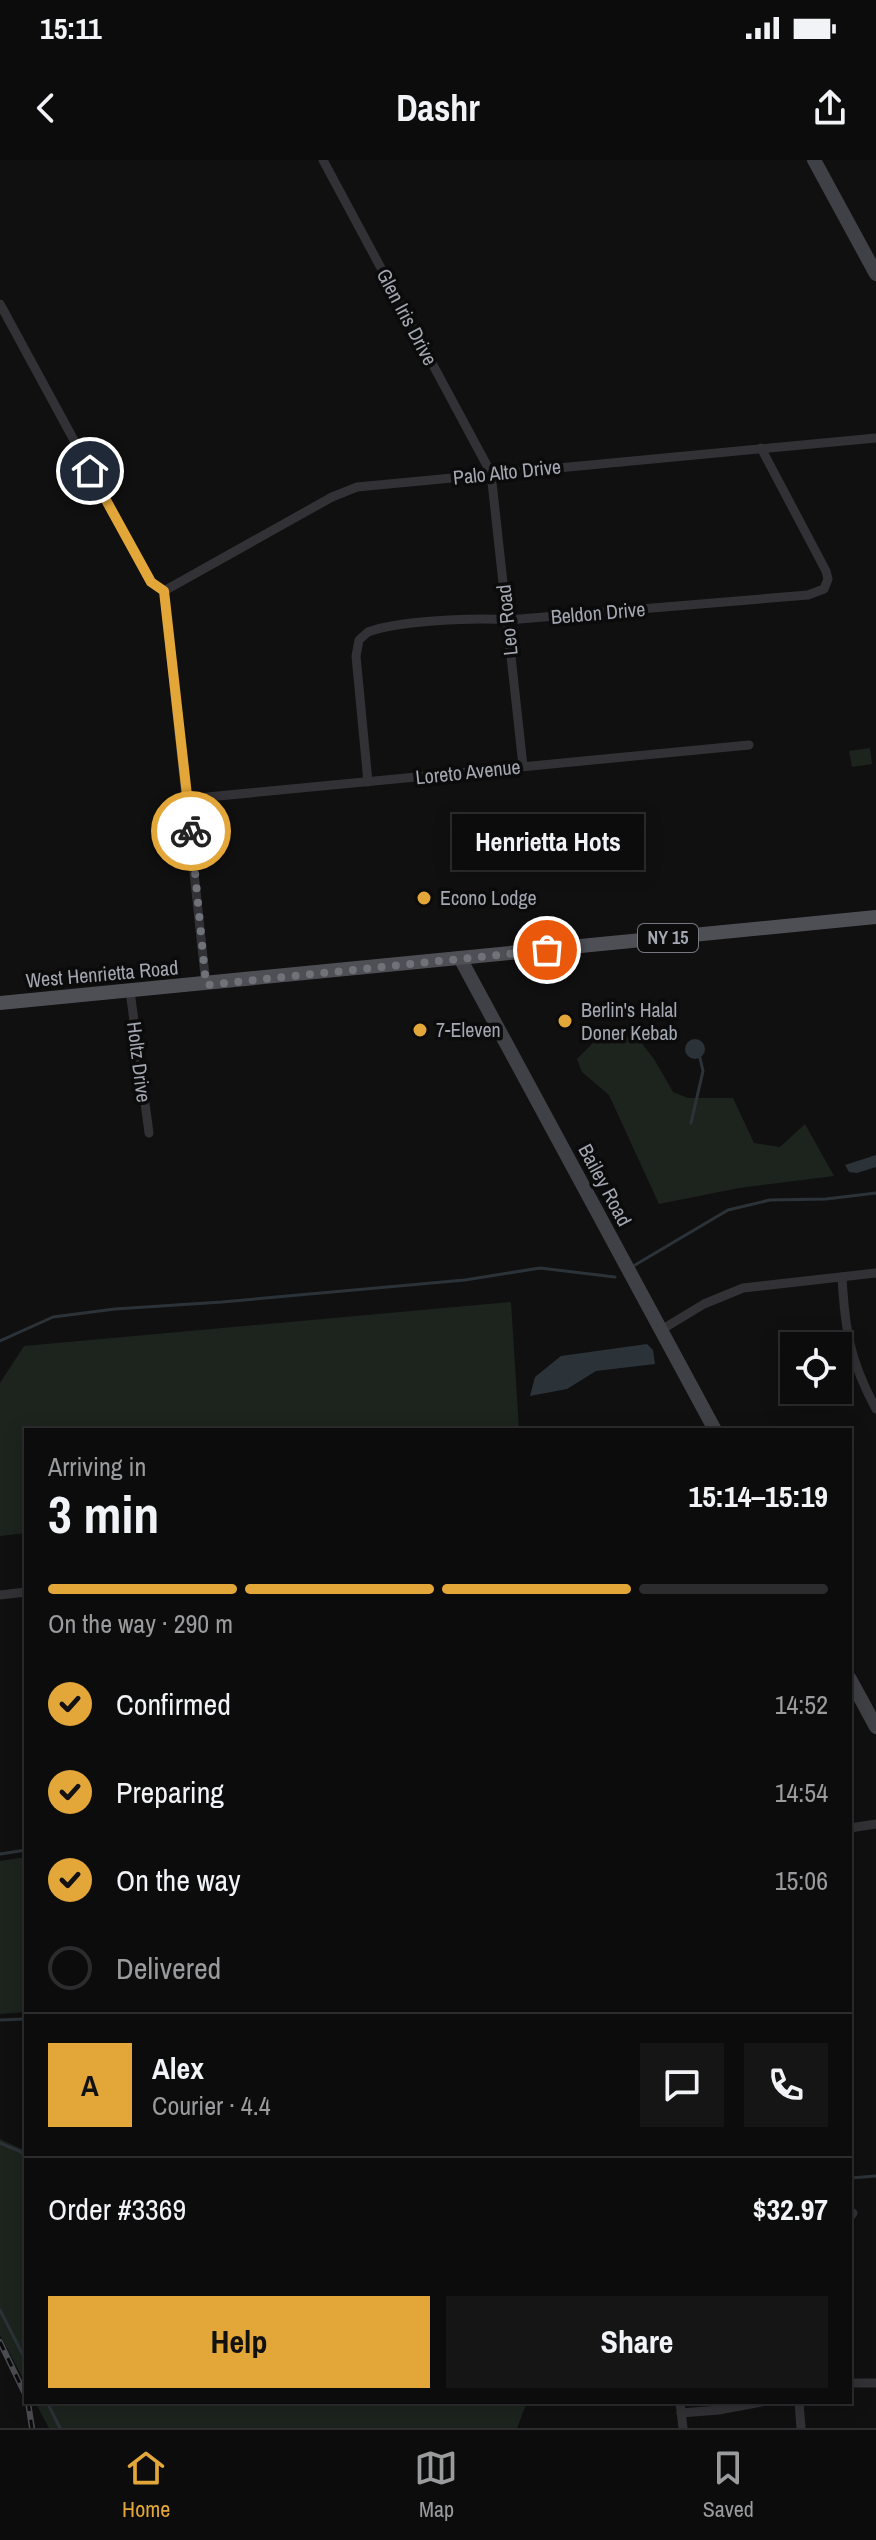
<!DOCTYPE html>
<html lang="en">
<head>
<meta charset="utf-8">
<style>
	:root { --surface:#0c0c0d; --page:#151516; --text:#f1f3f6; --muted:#9a9b9d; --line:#2c2c2e; --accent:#e2a738 }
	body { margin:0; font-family:"Archivo Narrow",sans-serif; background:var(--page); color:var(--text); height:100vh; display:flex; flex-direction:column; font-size:30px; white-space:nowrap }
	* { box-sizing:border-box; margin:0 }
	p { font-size:26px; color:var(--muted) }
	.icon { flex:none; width:44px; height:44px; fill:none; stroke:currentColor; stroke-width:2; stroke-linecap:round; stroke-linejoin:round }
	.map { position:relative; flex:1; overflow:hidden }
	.sheet { position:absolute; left:24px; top:1268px; width:828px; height:976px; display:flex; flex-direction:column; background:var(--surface); border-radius:0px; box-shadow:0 4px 20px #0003,0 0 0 2px var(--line) }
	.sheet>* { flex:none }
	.controls { position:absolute; left:780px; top:1172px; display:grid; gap:16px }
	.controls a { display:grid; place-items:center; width:72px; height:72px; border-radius:0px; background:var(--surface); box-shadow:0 4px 20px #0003,0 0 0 2px var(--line); font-size:40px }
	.pin { position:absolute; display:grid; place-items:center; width:68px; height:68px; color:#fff; margin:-34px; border:4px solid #fff; border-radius:50%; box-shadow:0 2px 8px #0007 }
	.courier { position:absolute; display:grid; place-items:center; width:80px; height:80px; margin:-40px; border:6px solid #e2a738; border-radius:50%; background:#fff; color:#222; box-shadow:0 2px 10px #0007 }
	.bubble { position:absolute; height:56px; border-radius:0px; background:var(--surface); box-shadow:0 4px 20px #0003,0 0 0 2px var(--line); font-size:26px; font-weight:800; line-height:56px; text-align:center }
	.head em { font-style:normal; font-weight:800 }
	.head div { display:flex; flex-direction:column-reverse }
	.head { display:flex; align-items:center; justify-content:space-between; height:136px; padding:0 24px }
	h1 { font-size:52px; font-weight:800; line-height:60px }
	.bar { display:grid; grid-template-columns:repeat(4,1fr); gap:12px 8px; align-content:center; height:96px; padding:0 24px }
	.bar i { height:10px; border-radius:6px; background:var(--line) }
	.bar .selected { background:var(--accent) }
	.bar p { grid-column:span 4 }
	.line { display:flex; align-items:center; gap:20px; padding:0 24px; border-top:2px solid var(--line) }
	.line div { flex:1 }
	.round { display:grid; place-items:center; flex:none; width:84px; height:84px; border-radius:0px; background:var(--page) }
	ol { padding:0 24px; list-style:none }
	li { display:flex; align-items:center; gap:24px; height:88px }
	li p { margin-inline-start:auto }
	li .icon { padding:8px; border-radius:50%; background:var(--accent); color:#111; stroke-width:4 }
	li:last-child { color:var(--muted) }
	li i { width:44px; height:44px; border:4px solid var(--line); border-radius:50% }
	.button { display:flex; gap:16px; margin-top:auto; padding:16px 24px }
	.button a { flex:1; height:92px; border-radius:0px; background:var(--accent); color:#111; font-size:32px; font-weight:800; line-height:92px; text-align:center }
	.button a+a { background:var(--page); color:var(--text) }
	.status { display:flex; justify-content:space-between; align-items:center; height:56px; padding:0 40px; background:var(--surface); direction:ltr }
	.status svg { height:22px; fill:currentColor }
	header { display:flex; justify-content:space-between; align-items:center; height:104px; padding:0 24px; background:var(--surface); font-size:36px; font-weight:800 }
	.dock { display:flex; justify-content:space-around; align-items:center; height:112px; border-top:2px solid var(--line); background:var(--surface); font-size:22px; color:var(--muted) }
	.dock a { display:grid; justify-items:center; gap:4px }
	.dock .selected { color:var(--accent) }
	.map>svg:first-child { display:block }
	.green { fill:#1d241e }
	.water { fill:#2b3339 }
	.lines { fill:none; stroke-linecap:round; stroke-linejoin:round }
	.stream { stroke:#2b3339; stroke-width:3 }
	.street { stroke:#323236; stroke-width:9 }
	.secondary { stroke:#404146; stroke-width:14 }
	.primary { stroke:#4e4f55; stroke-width:14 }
	.rail-casing { stroke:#4b4c51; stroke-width:6 }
	.rail { stroke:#0b0b0c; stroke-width:3; stroke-dasharray:9; stroke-linecap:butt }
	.done { stroke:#707279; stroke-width:8; stroke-dasharray:0 14.4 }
	.route { stroke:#e2a738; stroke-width:10 }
	.poi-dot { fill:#e2a738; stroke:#0b0b0c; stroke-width:3 }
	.labels { text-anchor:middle; stroke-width:7; stroke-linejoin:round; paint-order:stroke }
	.shield { fill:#0b0b0c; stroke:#757880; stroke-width:2 }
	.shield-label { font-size:18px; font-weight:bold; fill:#a3a7b1 }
	.street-label { font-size:20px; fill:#a3a7b1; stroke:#0b0b0c }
	.poi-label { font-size:20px; fill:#a3a7b1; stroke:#0b0b0c; text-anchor:start }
</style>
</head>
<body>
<div class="status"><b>15:11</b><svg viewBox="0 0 49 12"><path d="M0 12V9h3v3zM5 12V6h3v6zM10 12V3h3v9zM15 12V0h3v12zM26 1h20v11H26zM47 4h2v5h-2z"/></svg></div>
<header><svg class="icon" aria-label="back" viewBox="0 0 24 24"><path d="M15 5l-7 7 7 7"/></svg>Dashr<svg class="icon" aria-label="share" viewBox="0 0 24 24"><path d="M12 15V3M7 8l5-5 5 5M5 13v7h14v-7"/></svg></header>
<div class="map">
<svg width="876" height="2268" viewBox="0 0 876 2268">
	<rect width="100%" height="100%" fill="#101011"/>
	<!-- green -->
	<g class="green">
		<polygon points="870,588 872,604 852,607 849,591"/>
		<polygon points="636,876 654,899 673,932 688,938 733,938 754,983 780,987 805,964 834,1016 739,1028 659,1044 609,935 582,912 577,899 594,882"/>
		<polygon points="511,1142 519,1270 26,1270 26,1373 0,1376 0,1223 24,1186"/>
		<polygon points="26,1697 26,1852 0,1854 0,1701"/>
		<polygon points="0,1979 26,1991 26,2224 0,2175"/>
		<polygon points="35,2242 527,2242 517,2268 49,2268"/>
	</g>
	<!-- water -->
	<g class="water">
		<circle cx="695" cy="889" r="10"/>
		<polygon points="876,995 876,1007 857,1013 849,1012 845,1005"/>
		<polygon points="647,1184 653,1190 655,1204 596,1211 567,1229 530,1236 535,1217 561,1196"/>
	</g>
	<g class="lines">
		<!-- stream -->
		<g class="stream">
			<polyline points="691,963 703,911 700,898"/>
			<polyline points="635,1105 728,1050 770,1040 826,1039 876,1033"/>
			<polyline points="0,1181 53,1157 115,1149 222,1142 465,1120 540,1108 615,1117"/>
			<polyline points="0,1694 26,1690"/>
			<polyline points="0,1860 26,1859"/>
			<polyline points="0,1983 26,1994"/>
			<polyline points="850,2018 876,2016"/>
			<polyline points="0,2150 26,2201"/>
			<polyline points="47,2242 60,2268"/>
		</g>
		<!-- street -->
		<g class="street">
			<polyline points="323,0 491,313 523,606"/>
			<polyline points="0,144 151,422 164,431 206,825"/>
			<polyline points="164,431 332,337 357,327 876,278"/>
			<path d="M368 622 356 496 359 480 368 472C396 461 476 457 507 460L808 435 824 429 828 419 826 411 761 288"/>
			<polyline points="187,639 749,585"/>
			<polyline points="130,831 149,973"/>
			<path d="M842 1117C845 1171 850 1201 876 1249"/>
			<polyline points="661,1170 704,1144 743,1128 876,1113"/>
			<polyline points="0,1435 26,1432"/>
			<polyline points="850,1668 876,1664"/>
			<polyline points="850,2057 853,2053"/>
			<polyline points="850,2223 876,2223"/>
			<polyline points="680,2242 683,2268"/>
			<polyline points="799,2242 801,2268"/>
			<polyline points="681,2253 719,2250 761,2242"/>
		</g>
		<!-- secondary -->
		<g class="secondary">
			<polyline points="814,0 876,114"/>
			<polyline points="460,798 715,1270"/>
			<polyline points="850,1519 876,1567"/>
		</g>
		<!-- primary -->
		<polyline class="primary" points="0,843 876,757"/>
		<defs>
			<g id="rail">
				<polyline points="0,2182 26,2236"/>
				<polyline points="28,2242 32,2268"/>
			</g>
		</defs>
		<!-- rail casing -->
		<use href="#rail" class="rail-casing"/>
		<!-- rail -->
		<use href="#rail" class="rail"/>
	</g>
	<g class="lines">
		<!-- done -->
		<polyline class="done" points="191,671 206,825 547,790"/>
		<!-- route -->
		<polyline class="route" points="90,311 151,422 164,431 191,671"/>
	</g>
	<!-- markers -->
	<g class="poi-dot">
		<circle cx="424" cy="738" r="8"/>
		<circle cx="565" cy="861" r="8"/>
		<circle cx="420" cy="870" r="8"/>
	</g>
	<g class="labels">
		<!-- shield labels -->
		<rect class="shield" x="638" y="764" width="60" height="28" rx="6"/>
		<g class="shield-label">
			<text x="668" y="784">NY 15</text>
		</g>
		<!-- street labels -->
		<g class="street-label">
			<text transform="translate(407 157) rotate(62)" y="7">Glen Iris Drive</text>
			<text transform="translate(507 312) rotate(-6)" y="7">Palo Alto Drive</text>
			<text transform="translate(598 453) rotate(-5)" y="7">Beldon Drive</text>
			<text transform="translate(507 460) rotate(-96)" y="7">Leo Road</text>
			<text transform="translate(468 612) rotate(-6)" y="7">Loreto Avenue</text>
			<text transform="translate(102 814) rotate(-5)" y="7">West Henrietta Road</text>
			<text transform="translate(139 902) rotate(83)" y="7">Holtz Drive</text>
			<text transform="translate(605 1025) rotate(62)" y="7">Bailey Road</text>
		</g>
		<!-- poi labels -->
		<g class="poi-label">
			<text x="440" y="745">Econo Lodge</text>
			<text x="581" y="857">Berlin's Halal<tspan x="581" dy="23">Doner Kebab</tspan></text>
			<text x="436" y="877">7-Eleven</text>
		</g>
	</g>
</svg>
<div class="controls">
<a><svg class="icon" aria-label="locate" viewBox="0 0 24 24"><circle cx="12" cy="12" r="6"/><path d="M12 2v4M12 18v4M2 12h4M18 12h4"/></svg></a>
</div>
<div class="pin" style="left:547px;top:790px;background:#ea580c"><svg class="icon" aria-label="bag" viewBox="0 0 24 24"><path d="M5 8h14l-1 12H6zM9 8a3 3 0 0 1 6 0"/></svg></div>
<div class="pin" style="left:90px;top:311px;background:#1f2937"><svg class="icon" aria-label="home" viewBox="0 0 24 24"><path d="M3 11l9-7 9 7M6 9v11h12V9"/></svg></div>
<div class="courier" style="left:191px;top:671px"><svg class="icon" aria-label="bike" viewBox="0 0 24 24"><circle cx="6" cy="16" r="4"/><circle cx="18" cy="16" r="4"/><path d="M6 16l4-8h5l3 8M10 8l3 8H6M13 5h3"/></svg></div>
<div class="bubble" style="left:452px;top:654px;width:192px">Henrietta Hots</div>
<section class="sheet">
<div class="head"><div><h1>3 min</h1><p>Arriving in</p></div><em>15:14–15:19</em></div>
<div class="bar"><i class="selected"></i><i class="selected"></i><i class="selected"></i><i></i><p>On the way · 290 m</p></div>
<ol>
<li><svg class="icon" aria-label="check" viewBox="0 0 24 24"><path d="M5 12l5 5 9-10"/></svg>Confirmed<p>14:52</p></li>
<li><svg class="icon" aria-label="check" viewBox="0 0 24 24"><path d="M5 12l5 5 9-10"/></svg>Preparing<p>14:54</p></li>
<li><svg class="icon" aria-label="check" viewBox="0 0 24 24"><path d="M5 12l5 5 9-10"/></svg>On the way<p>15:06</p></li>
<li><i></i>Delivered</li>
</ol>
<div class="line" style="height:144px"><b class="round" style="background:var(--accent);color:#111">A</b><div><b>Alex</b><p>Courier · 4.4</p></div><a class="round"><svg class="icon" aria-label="chat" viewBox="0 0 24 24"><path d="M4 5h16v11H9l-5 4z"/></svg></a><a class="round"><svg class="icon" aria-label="phone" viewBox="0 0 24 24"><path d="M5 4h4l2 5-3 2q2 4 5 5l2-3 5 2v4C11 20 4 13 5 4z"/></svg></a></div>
<div class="line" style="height:104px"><div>Order #3369</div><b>$32.97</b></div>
<div class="button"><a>Help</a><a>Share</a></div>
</section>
</div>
<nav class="dock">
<a class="selected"><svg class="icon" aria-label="home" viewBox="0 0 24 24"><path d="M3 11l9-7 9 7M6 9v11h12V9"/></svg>Home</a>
<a><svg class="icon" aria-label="map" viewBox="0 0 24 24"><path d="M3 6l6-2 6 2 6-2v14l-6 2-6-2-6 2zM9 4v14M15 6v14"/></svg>Map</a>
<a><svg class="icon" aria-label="saved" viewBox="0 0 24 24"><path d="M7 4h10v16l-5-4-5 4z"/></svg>Saved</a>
</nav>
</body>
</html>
